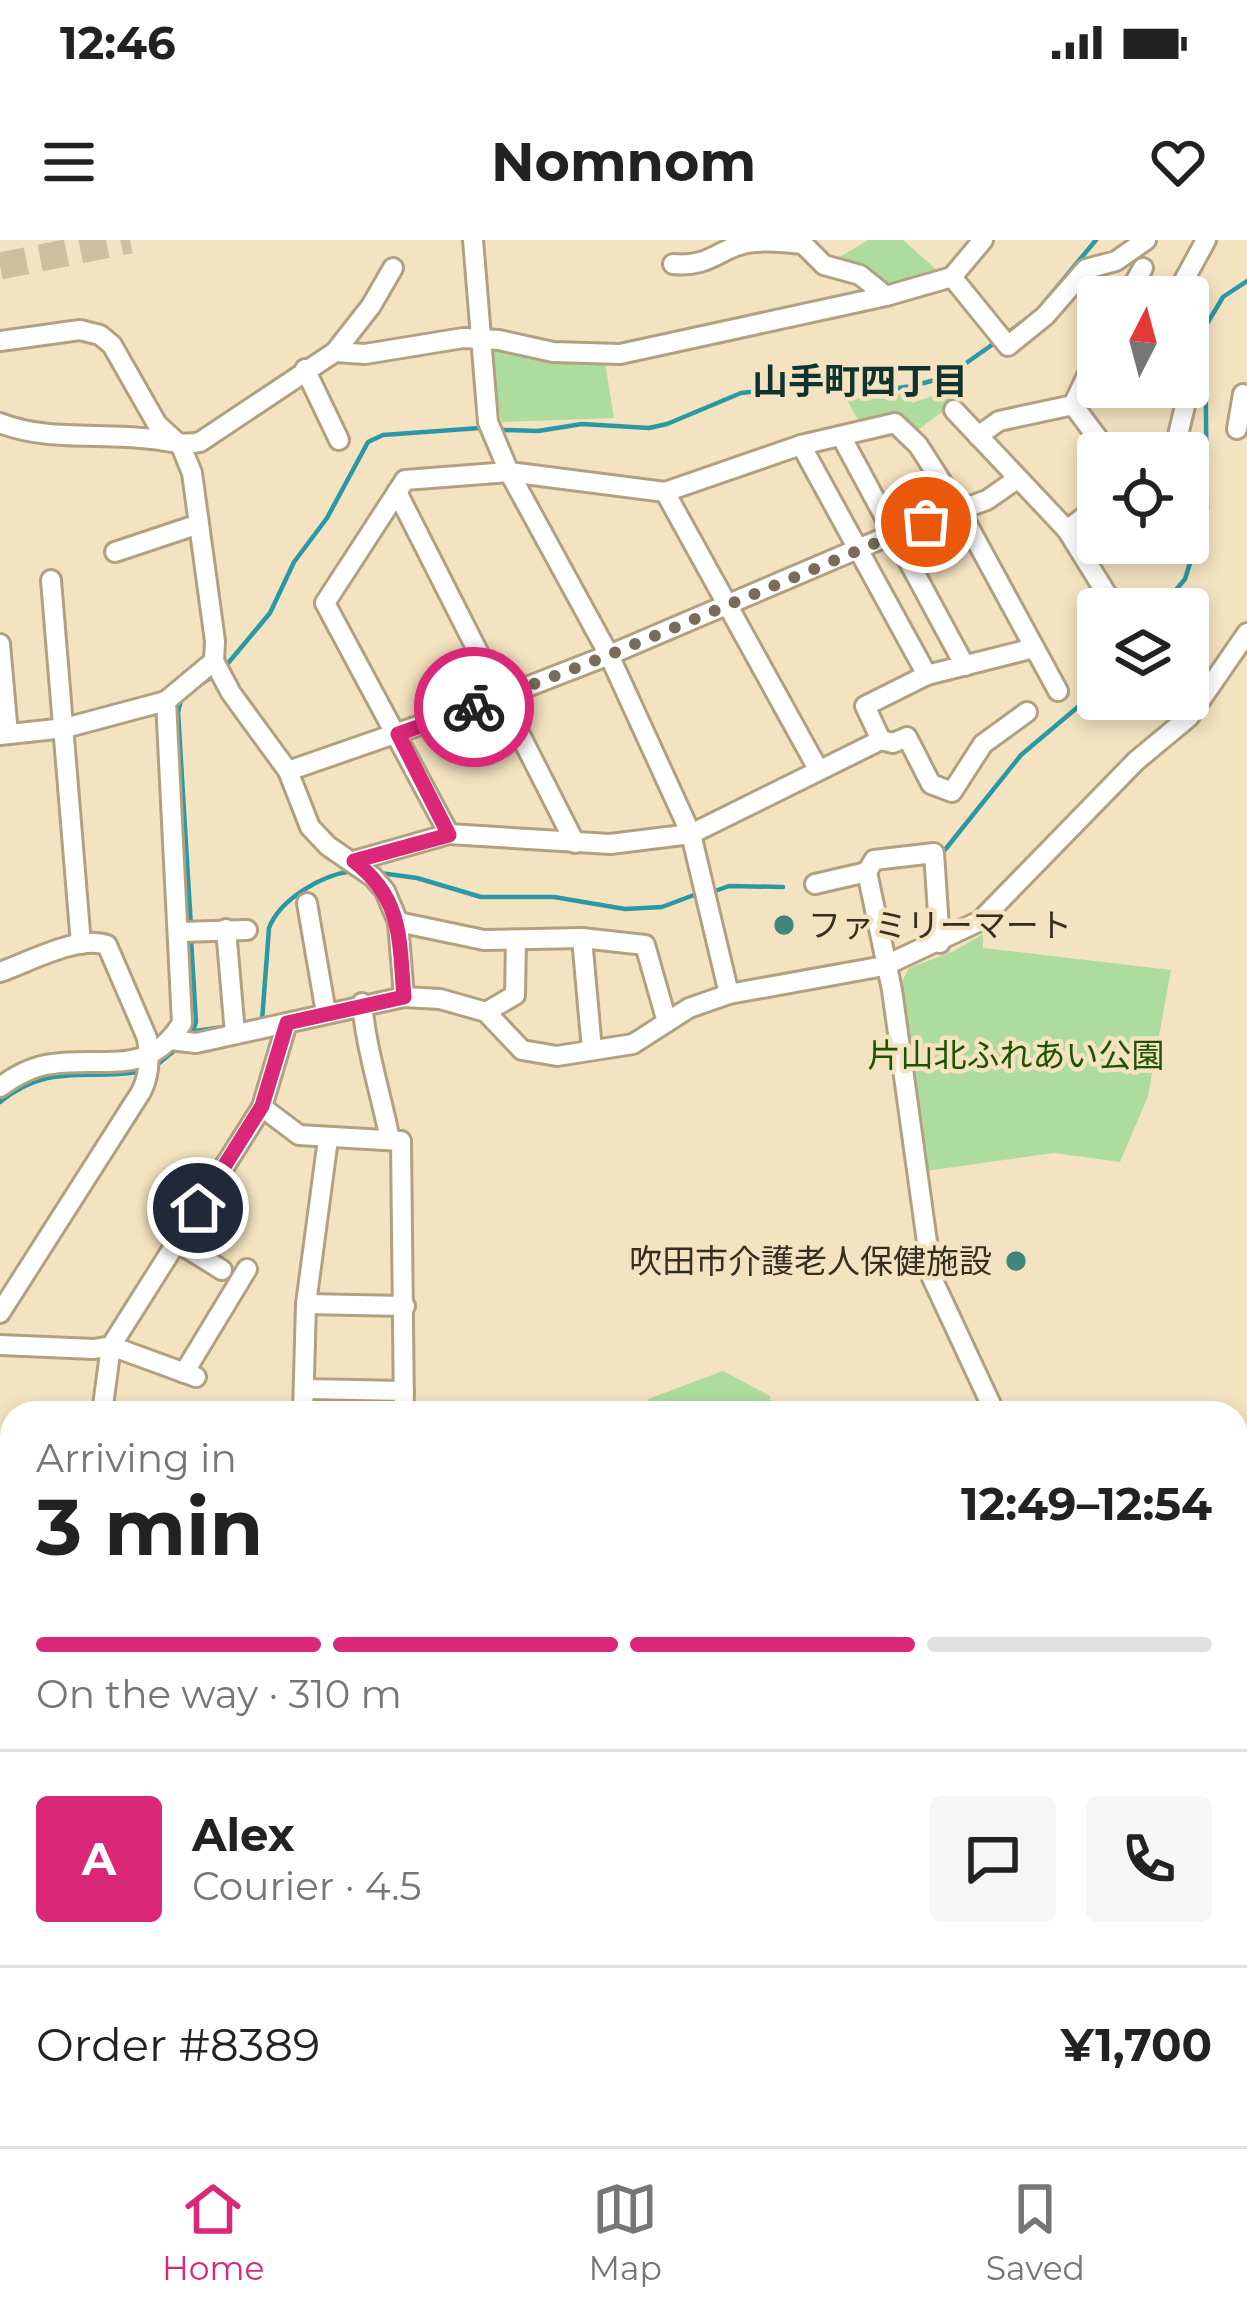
<!DOCTYPE html>
<html lang="en">
<head>
<meta charset="utf-8">
<style>
	:root { --surface:#fff; --page:#f6f6f6; --text:#222; --muted:#767676; --line:#e0e0e0; --accent:#db2777 }
	body { margin:0; font-family:Montserrat,"Noto Sans JP",sans-serif; background:var(--page); color:var(--text); height:100vh; display:flex; flex-direction:column; font-size:45px; white-space:nowrap }
	* { box-sizing:border-box; margin:0 }
	p { font-size:39px; color:var(--muted) }
	.icon { flex:none; width:66px; height:66px; fill:none; stroke:currentColor; stroke-width:2; stroke-linecap:round; stroke-linejoin:round }
	.map { position:relative; flex:1; overflow:hidden }
	.panel { position:absolute; left:0px; top:1161px; width:1248px; height:747px; display:flex; flex-direction:column; background:var(--surface); border-radius:36px 36px 0 0; box-shadow:0 6px 18px #0003 }
	.panel>* { flex:none }
	.needle { width:78px; rotate:6deg }
	.controls { position:absolute; left:1077px; top:36px; display:grid; gap:24px }
	.controls a { display:grid; place-items:center; width:132px; height:132px; border-radius:12px; background:var(--surface); box-shadow:0 6px 18px #0003; font-size:60px }
	.pin { position:absolute; display:grid; place-items:center; width:102px; height:102px; color:#fff; margin:-51px; border:6px solid #fff; border-radius:50%; box-shadow:0 3px 12px #0007 }
	.courier { position:absolute; display:grid; place-items:center; width:120px; height:120px; margin:-60px; border:9px solid #db2777; border-radius:50%; background:#fff; color:#222; box-shadow:0 3px 15px #0007 }
	.head em { font-style:normal; font-weight:700 }
	.head div { display:flex; flex-direction:column-reverse }
	.head { display:flex; align-items:center; justify-content:space-between; height:204px; padding:0 36px }
	h1 { font-size:78px; font-weight:700; line-height:90px }
	.bar { display:grid; grid-template-columns:repeat(4,1fr); gap:18px 12px; align-content:center; height:144px; padding:0 36px }
	.bar i { height:15px; border-radius:9px; background:var(--line) }
	.bar .current { background:var(--accent) }
	.bar p { grid-column:span 4 }
	.line { display:flex; align-items:center; gap:30px; padding:0 36px; border-top:3px solid var(--line) }
	.line div { flex:1 }
	.round { display:grid; place-items:center; flex:none; width:126px; height:126px; border-radius:12px; background:var(--page) }
	.status { display:flex; justify-content:space-between; align-items:center; height:84px; padding:0 60px; background:var(--surface); direction:ltr }
	.status svg { height:33px; fill:currentColor }
	header { display:flex; justify-content:space-between; align-items:center; height:156px; padding:0 36px; background:var(--surface); font-size:54px; font-weight:700 }
	.dock { display:flex; justify-content:space-around; align-items:center; height:168px; border-top:3px solid var(--line); background:var(--surface); font-size:33px; color:var(--muted) }
	.dock a { display:grid; justify-items:center; gap:6px }
	.dock .current { color:var(--accent) }
	.map>svg:first-child { display:block }
	.green { fill:#aedc9f }
	.lines { fill:none; stroke-linecap:round; stroke-linejoin:round }
	.stream { stroke:#2b98a5; stroke-width:4.5 }
	.highway-tunnel { stroke:#cebfa1; stroke-width:27; stroke-dasharray:27 14; stroke-linecap:butt }
	.minor-casing { stroke:#b1a181; stroke-width:24 }
	.minor { stroke:#fff; stroke-width:18 }
	.done { stroke:#786d5a; stroke-width:12; stroke-dasharray:0 21.6 }
	.route { stroke:#db2777; stroke-width:15 }
	.poi-dot { fill:#41867c; stroke:#f4e3c1; stroke-width:4.5 }
	.labels { text-anchor:middle; stroke-width:9; stroke-linejoin:round; paint-order:stroke }
	.poi-label { font-size:33px; fill:#352e22; stroke:#f4e3c1; text-anchor:start }
	.park-label { font-size:33px; fill:#1e5200; stroke:#f4e3c1 }
	.neighbourhood-label { font-size:36px; font-weight:bold; fill:#11332e; stroke:#f4e3c1 }
</style>
</head>
<body>
<div class="status"><b>12:46</b><svg viewBox="0 0 49 12"><path d="M0 12V9h3v3zM5 12V6h3v6zM10 12V3h3v9zM15 12V0h3v12zM26 1h20v11H26zM47 4h2v5h-2z"/></svg></div>
<header><svg class="icon" aria-label="menu" viewBox="0 0 24 24"><path d="M4 6h16M4 12h16M4 18h16"/></svg>Nomnom<svg class="icon" aria-label="heart" viewBox="0 0 24 24"><path d="M12 20l-8-8c-3-5 5-10 8-4 3-6 11-1 8 4z"/></svg></header>
<div class="map">
<svg width="1247" height="1906" viewBox="0 0 1247 1906">
	<rect width="100%" height="100%" fill="#f4e3c1"/>
	<!-- green -->
	<g class="green">
		<polygon points="868,0 903,0 938,31 892,45 862,25 835,20"/>
		<polygon points="499,107 605,122 614,178 501,182 491,115"/>
		<polygon points="946,151 956,162 915,192 860,183 845,157 869,159 908,153 912,163"/>
		<polygon points="983,694 983,708 1171,730 1148,856 1120,922 1054,913 926,931 900,745 909,728 954,711"/>
		<polygon points="723,1131 770,1156 773,1173 650,1173 648,1159"/>
		<polygon points="166,1896 342,1896 345,1906 146,1906"/>
	</g>
	<g class="lines">
		<!-- stream -->
		<g class="stream">
			<polyline points="1042,65 1096,0"/>
			<polyline points="1005,95 1034,73"/>
			<polyline points="504,190 538,191 582,184 649,188 667,184 741,153 807,146 869,152 912,146 939,139 962,126 996,102"/>
			<polyline points="1160,369 1185,339 1207,269 1205,87 1223,57 1247,41"/>
			<polyline points="224,428 270,373 294,322 327,278 368,202 383,195 480,188"/>
			<polyline points="194,449 215,435"/>
			<polyline points="181,460 178,472 191,687"/>
			<polyline points="944,611 1021,515 1098,450"/>
			<polyline points="380,633 417,638 481,657 554,657 625,669 662,667 694,655"/>
			<polyline points="715,651 729,646 783,647"/>
			<polyline points="191,699 196,782 192,794"/>
			<path d="M262 781 269 688C280 659 322 635 352 631"/>
			<polyline points="195,791 224,787"/>
			<polyline points="158,824 180,806"/>
			<path d="M0 862C48 823 83 840 139 832"/>
		</g>
		<!-- highway-tunnel -->
		<polyline class="highway-tunnel" points="0,26 130,0"/>
		<defs>
			<g id="minor">
				<polyline points="473,0 488,182 509,232 609,415 691,594 729,754 884,726 980,681 1136,521 1189,477 1247,393"/>
				<path d="M673 24C713 28 720 5 755 2 770 0 788 3 803 4L824 25 860 35 886 56"/>
				<polyline points="952,37 1008,106 1045,76 1086,29 1116,21 1146,0"/>
				<polyline points="1126,57 1143,28"/>
				<polyline points="1175,57 1206,0"/>
				<path d="M0 101 80 90 100 95 112 105 157 184 181 206 192 233 215 401 214 421 166 461 182 783C148 838 104 816 52 824 33 826 15 836 0 847"/>
				<polyline points="335,112 371,66 393,28"/>
				<polyline points="305,129 339,200"/>
				<polyline points="1073,165 1109,213"/>
				<polyline points="954,170 1067,290 1116,369"/>
				<path d="M0 183C48 202 102 192 152 199 171 201 181 206 200 202L335 112 365 114 463 98 499 100 553 112 620 114 886 56 952 37 983 0"/>
				<polyline points="1237,189 1243,154"/>
				<polyline points="1178,195 1190,145"/>
				<polyline points="841,196 965,426"/>
				<polyline points="978,196 999,181 1073,165 1098,113"/>
				<polyline points="801,205 927,435"/>
				<polyline points="397,252 575,603"/>
				<polyline points="665,252 818,529"/>
				<polyline points="1067,290 1098,266"/>
				<polyline points="115,312 199,284"/>
				<polyline points="51,340 81,704"/>
				<polyline points="0,404 8,494"/>
				<polyline points="214,421 231,453 288,531 310,587 328,606 373,637 385,651 398,682 404,757"/>
				<polyline points="0,495 65,488 166,461"/>
				<polyline points="881,500 893,503 907,497 931,544 952,552 983,504 1027,472"/>
				<polyline points="288,531 501,457 609,415 893,294 987,260 1017,239"/>
				<polyline points="449,594 325,363 405,240 509,232 665,252 801,205 895,183 918,205 959,269 1058,451"/>
				<polyline points="354,621 449,594 610,604 691,594 881,500 865,466 927,435 1034,408"/>
				<polyline points="815,644 867,632"/>
				<polyline points="307,663 326,773"/>
				<polyline points="398,682 484,700 582,698 645,705 667,782"/>
				<polyline points="226,689 235,794"/>
				<polyline points="180,692 247,690"/>
				<polyline points="582,698 592,810"/>
				<polyline points="940,703 934,613 874,620 867,632 892,750 932,1038 995,1173"/>
				<path d="M0 732C29 722 77 695 107 705L147 798C150 817 150 835 141 852L0 1073"/>
				<path d="M362 763C366 809 381 854 390 900"/>
				<polyline points="486,772 515,755 516,700"/>
				<polyline points="170,800 196,803 404,757 440,759 486,772 522,810 557,816 633,804 689,768 729,754"/>
				<polyline points="262,867 299,895 401,901 404,1173"/>
				<polyline points="177,1002 222,1030"/>
				<polyline points="306,1064 405,1066"/>
				<polyline points="0,1105 94,1109 111,1106 262,867 287,783"/>
				<polyline points="184,1133 247,1029"/>
				<polyline points="304,1149 404,1151"/>
				<polyline points="102,1173 111,1106 196,1137"/>
				<polyline points="303,1173 306,1064 328,899"/>
				<polyline points="0,1303 12,1304"/>
				<polyline points="1236,1333 1247,1328"/>
				<polyline points="0,1449 12,1450"/>
				<polyline points="1236,1580 1247,1602"/>
				<polyline points="0,1640 12,1641"/>
				<polyline points="0,1835 12,1829"/>
				<polyline points="0,1868 15,1906"/>
				<polyline points="776,1896 780,1906"/>
			</g>
		</defs>
		<!-- minor casing -->
		<use href="#minor" class="minor-casing"/>
		<!-- minor -->
		<use href="#minor" class="minor"/>
	</g>
	<g class="lines">
		<!-- done -->
		<polyline class="done" points="474,467 609,415 926,282"/>
		<!-- route -->
		<path class="route" d="M198 968 262 866 287 783 404 757C399 699 403 659 354 621L449 595 398 494 474 467"/>
	</g>
	<!-- markers -->
	<g class="poi-dot">
		<circle cx="784" cy="685" r="12"/>
		<circle cx="1016" cy="1021" r="12"/>
	</g>
	<g class="labels">
		<!-- poi labels -->
		<g class="poi-label">
			<text x="808" y="697">ファミリーマート</text>
			<text x="992" y="1033" text-anchor="end">吹田市介護老人保健施設</text>
		</g>
		<!-- park labels -->
		<g class="park-label">
			<text x="1016" y="827">片山北ふれあい公園</text>
		</g>
		<!-- neighbourhood labels -->
		<g class="neighbourhood-label">
			<text x="860" y="154">山手町四丁目</text>
		</g>
	</g>
</svg>
<div class="controls">
<a><svg class="needle" viewBox="-14 -14 28 28"><path d="M0-13l5 13h-10z" fill="#e53935"/><path d="M0 13l5-13h-10z" fill="#767676"/></svg></a>
<a><svg class="icon" aria-label="locate" viewBox="0 0 24 24"><circle cx="12" cy="12" r="6"/><path d="M12 2v4M12 18v4M2 12h4M18 12h4"/></svg></a>
<a><svg class="icon" aria-label="layers" viewBox="0 0 24 24"><path d="M12 4l9 5-9 5-9-5zM3 14l9 5 9-5"/></svg></a>
</div>
<div class="pin" style="left:926px;top:282px;background:#ea580c"><svg class="icon" aria-label="bag" viewBox="0 0 24 24"><path d="M5 8h14l-1 12H6zM9 8a3 3 0 0 1 6 0"/></svg></div>
<div class="pin" style="left:198px;top:968px;background:#1f2937"><svg class="icon" aria-label="home" viewBox="0 0 24 24"><path d="M3 11l9-7 9 7M6 9v11h12V9"/></svg></div>
<div class="courier" style="left:474px;top:467px"><svg class="icon" aria-label="bike" viewBox="0 0 24 24"><circle cx="6" cy="16" r="4"/><circle cx="18" cy="16" r="4"/><path d="M6 16l4-8h5l3 8M10 8l3 8H6M13 5h3"/></svg></div>
<section class="panel">
<div class="head"><div><h1>3 min</h1><p>Arriving in</p></div><em>12:49–12:54</em></div>
<div class="bar"><i class="current"></i><i class="current"></i><i class="current"></i><i></i><p>On the way · 310 m</p></div>
<div class="line" style="height:216px"><b class="round" style="background:var(--accent);color:#fff">A</b><div><b>Alex</b><p>Courier · 4.5</p></div><a class="round"><svg class="icon" aria-label="chat" viewBox="0 0 24 24"><path d="M4 5h16v11H9l-5 4z"/></svg></a><a class="round"><svg class="icon" aria-label="phone" viewBox="0 0 24 24"><path d="M5 4h4l2 5-3 2q2 4 5 5l2-3 5 2v4C11 20 4 13 5 4z"/></svg></a></div>
<div class="line" style="height:156px"><div>Order #8389</div><b>¥1,700</b></div>
</section>
</div>
<nav class="dock">
<a class="current"><svg class="icon" aria-label="home" viewBox="0 0 24 24"><path d="M3 11l9-7 9 7M6 9v11h12V9"/></svg>Home</a>
<a><svg class="icon" aria-label="map" viewBox="0 0 24 24"><path d="M3 6l6-2 6 2 6-2v14l-6 2-6-2-6 2zM9 4v14M15 6v14"/></svg>Map</a>
<a><svg class="icon" aria-label="saved" viewBox="0 0 24 24"><path d="M7 4h10v16l-5-4-5 4z"/></svg>Saved</a>
</nav>
</body>
</html>
